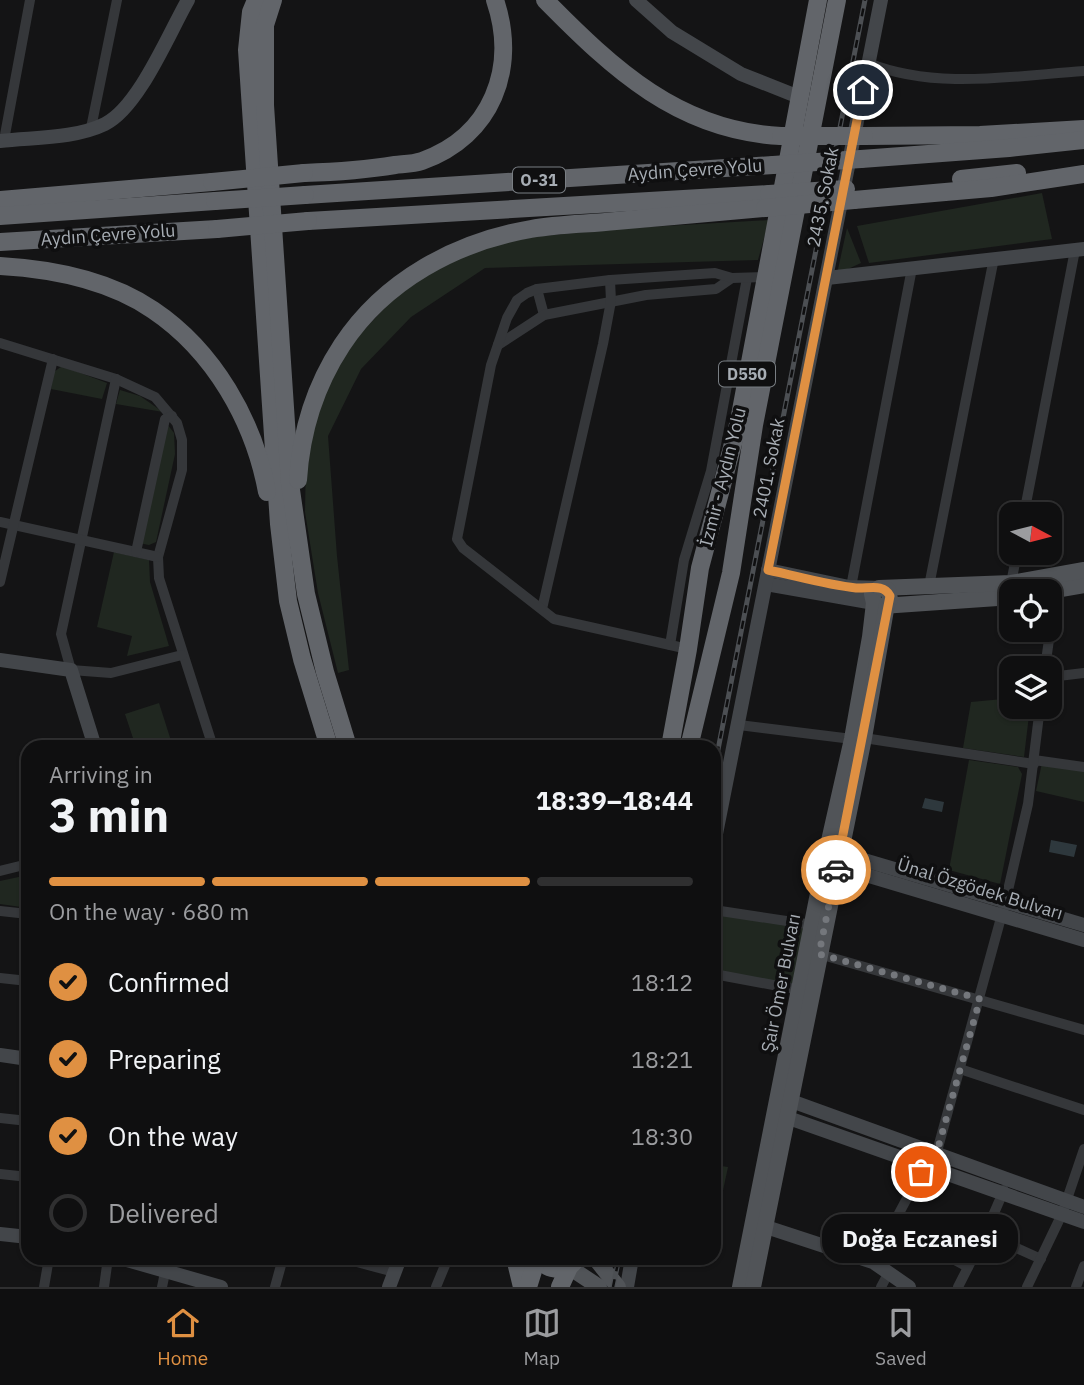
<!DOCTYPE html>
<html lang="en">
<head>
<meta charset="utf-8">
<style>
	:root { --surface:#0f0f10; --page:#1d1d1e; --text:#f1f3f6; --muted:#9b9c9f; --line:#2f2f30; --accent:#df9042 }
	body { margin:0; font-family:"IBM Plex Sans",sans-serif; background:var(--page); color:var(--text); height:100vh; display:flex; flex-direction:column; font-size:26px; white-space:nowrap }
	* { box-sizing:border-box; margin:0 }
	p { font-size:23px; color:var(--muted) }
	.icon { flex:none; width:38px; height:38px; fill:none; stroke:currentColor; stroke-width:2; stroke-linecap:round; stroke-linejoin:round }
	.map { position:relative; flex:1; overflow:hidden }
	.drawer { position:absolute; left:21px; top:740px; width:700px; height:525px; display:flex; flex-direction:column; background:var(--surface); border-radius:21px; box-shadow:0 2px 5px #0004,0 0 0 2px var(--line) }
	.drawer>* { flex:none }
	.needle { width:46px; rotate:97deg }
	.tools { position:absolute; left:999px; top:502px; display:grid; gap:14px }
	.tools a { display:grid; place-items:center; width:63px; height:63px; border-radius:14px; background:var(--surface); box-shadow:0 2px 5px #0004,0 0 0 2px var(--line); font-size:35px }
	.pin { position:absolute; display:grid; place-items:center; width:60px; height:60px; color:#fff; margin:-30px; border:4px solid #fff; border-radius:50%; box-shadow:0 2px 7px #0007 }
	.courier { position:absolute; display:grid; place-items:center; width:70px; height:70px; margin:-35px; border:5px solid #df9042; border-radius:50%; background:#fff; color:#222; box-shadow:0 2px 9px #0007 }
	.bubble { position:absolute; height:49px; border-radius:21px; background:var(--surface); box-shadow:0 2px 5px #0004,0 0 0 2px var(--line); font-size:23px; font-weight:700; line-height:49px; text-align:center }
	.headline em { font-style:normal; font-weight:700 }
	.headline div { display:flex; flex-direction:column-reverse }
	.headline { display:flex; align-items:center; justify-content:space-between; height:119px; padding:0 28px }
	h1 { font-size:46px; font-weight:700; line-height:52px }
	.bar { display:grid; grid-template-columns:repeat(4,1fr); gap:10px 7px; align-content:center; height:84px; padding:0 28px }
	.bar i { height:9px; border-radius:5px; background:var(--line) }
	.bar .active { background:var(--accent) }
	.bar p { grid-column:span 4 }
	ol { padding:0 28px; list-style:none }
	li { display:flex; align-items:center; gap:21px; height:77px }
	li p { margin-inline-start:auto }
	li .icon { padding:7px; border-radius:50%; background:var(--accent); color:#111; stroke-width:4 }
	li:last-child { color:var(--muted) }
	li i { width:38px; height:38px; border:4px solid var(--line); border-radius:50% }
	.dock { display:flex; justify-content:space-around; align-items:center; height:98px; border-top:2px solid var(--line); background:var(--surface); font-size:19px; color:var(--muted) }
	.dock a { display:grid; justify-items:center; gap:4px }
	.dock .active { color:var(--accent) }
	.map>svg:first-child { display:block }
	.green { fill:#202720 }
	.water { fill:#2e383d }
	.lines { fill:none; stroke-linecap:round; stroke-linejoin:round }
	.street { stroke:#35373a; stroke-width:10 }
	.secondary { stroke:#43464a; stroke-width:14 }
	.primary { stroke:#515458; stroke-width:16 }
	.highway { stroke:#62656a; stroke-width:18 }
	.rail-casing { stroke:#4c4f53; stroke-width:5 }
	.rail { stroke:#0f0f10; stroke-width:2.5; stroke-dasharray:8; stroke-linecap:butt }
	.highway-bridge { stroke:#62656a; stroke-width:18 }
	.done { stroke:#74777c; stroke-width:7; stroke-dasharray:0 12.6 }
	.route { stroke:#df9042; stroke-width:9 }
	.labels { text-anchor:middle; stroke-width:7; stroke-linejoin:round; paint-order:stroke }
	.shield { fill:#0f0f10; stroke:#797e83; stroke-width:2 }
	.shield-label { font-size:16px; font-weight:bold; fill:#a7adb4 }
	.street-label { font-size:18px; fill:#a7adb4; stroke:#0f0f10 }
</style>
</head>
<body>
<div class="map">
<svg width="1084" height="1287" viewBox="0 0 1084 1287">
	<rect width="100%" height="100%" fill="#141415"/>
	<!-- green -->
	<g class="green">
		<polygon points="1042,193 1052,239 869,263 857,226"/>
		<polygon points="769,220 758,260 485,268 411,317 361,369 328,436 337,556 349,670 338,673 318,593 305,512 306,458 326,386 349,346 393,299 420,280 449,261 486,246 534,237 614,229"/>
		<polygon points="847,228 861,263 837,274"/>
		<polygon points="62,366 107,383 102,399 51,389 54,372"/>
		<polygon points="120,390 140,396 163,412 116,404"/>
		<polygon points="167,424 174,433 175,454 156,542 149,545 139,543"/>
		<polygon points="114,552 149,560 150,582 169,646 127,656 132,636 97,627"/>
		<polygon points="1003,699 1012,707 1030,707 1024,757 963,748 971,702"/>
		<polygon points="159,703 173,747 136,747 125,714"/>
		<polygon points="969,760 1018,767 1022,774 1000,884 949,870"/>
		<polygon points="1042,763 1084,769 1084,802 1036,791"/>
		<polygon points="28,875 28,908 0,904 0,881"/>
		<polygon points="714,912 804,928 792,986 714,971"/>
		<polygon points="714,1165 728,1167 722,1195 714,1193"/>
	</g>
	<!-- water -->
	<g class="water">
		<polygon points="925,798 944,802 942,812 922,808"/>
		<polygon points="1051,840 1077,845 1074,857 1049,852"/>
	</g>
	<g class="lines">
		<!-- street -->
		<g class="street">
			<path d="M868 63C935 90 1013 76 1084 71"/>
			<polyline points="91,128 117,0"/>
			<polyline points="4,140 30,0"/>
			<polyline points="537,289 544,315"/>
			<polyline points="0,343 116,379 155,397 177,423 182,440 182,470 158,557 159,578 213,747"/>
			<polyline points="498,345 544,315 646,295 716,289 732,278"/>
			<polyline points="116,379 61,634 71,670 111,673 182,655"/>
			<polyline points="1024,514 1075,250"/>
			<polyline points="0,522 158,557"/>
			<polyline points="136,552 165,419 172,416"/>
			<polyline points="0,582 53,359"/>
			<polyline points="1011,583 1017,553"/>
			<polyline points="929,586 994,258"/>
			<polyline points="851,587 912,268"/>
			<polyline points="542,609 603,344 611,301 610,280"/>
			<polyline points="670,645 684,560 711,471 747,278"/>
			<polyline points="688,649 554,619 463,548 457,539 491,365 507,318 517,300 527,293 537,289 610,280 715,273 732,278 765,277"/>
			<polyline points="1045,668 1056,590"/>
			<polyline points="1050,677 1084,673"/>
			<polyline points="739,725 852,739 864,738 1034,764"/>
			<polyline points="1034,760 1084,767"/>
			<polyline points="0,871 28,864"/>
			<polyline points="714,910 813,925"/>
			<polyline points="0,911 28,914"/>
			<polyline points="819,954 1084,1030"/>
			<polyline points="714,974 800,990"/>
			<polyline points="0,978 28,981"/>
			<polyline points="960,1069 1084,1110"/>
			<polyline points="0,1118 28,1121"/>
			<polyline points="0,1174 28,1177"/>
			<polyline points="892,1226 968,1267"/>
			<polyline points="985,1234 1041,1259"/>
			<polyline points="342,1258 394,1272"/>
			<polyline points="873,1262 921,1172 929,1166 936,1155 1005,903 1028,804 1040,707"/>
			<polyline points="44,1287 49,1258"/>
			<polyline points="104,1287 108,1258"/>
			<polyline points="162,1287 168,1258"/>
			<polyline points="275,1287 283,1258"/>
			<polyline points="436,1287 448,1258"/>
			<polyline points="881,1287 889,1272"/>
			<polyline points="958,1287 985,1234 1004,1190"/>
			<polyline points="1027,1287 1062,1214 1084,1149"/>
			<polyline points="1076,1287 1084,1266"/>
		</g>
		<!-- secondary -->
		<g class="secondary">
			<polyline points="636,0 672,32 741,74 799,97"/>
			<path d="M0 141C34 137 74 139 105 124 139 107 169 33 188 0"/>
			<polyline points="827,278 1084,249"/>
			<polyline points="768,570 849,587 882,588"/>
			<polyline points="766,584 874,603"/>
			<polyline points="0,660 71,670 95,747"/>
			<polyline points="714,844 881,0"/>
			<polyline points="830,850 1084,925"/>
			<polyline points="829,864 1084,940"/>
			<polyline points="0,1055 28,1059"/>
			<polyline points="783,1098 1084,1207"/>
			<polyline points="780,1115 1084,1222"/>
			<polyline points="754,1223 873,1262 909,1287"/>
			<polyline points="0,1234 28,1237"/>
			<polyline points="120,1258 221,1287"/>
			<polyline points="389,1287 400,1258"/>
			<polyline points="627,1287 632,1258"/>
		</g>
		<!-- primary -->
		<g class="primary">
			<polyline points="1045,592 1084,585"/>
			<polyline points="882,606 1012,597"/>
			<polyline points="595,1258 618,1287"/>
			<polyline points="569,1267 599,1287"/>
			<polyline points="740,1287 824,863 852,739 870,637 874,603 872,594 879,588 1011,583 1084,570"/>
			<polyline points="753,1287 864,738 887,604 890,599 888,590 882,588"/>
		</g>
		<!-- highway -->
		<g class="highway">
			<polyline points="256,0 251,12 247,50 279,524 288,601 302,659 329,747"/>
			<polyline points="273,0 265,25 265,105 290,483 306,594 325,672 348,747"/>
			<path d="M545 0C613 69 679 131 781 136"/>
			<polyline points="864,136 980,135 1084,129"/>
			<polyline points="861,159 1009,148 1084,140"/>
			<path d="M304 173C334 172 365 170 395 165 403 164 413 164 422 161 492 136 518 68 495 0"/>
			<polyline points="961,179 1017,173"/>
			<polyline points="305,195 773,165"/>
			<polyline points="0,200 212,182"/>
			<polyline points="854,200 991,188 1084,174"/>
			<polyline points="0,216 215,201"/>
			<polyline points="308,221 769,194"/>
			<polyline points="0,242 217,229"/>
			<path d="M0 266C52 269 109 280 153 310 214 351 254 421 267 492"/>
			<path d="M298 480C301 431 315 386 342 345 385 280 456 242 531 229 559 224 588 224 616 221 666 217 715 212 765 208"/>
			<polyline points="670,747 688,649 700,568 739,421 818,0"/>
			<polyline points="689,747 731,573 754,425 837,0"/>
			<polyline points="515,1258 522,1287"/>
			<path d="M539 1258C546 1269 557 1271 569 1267"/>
			<polyline points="528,1287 537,1258"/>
			<polyline points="560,1287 569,1267 578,1258"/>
		</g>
		<defs>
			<g id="rail">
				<polyline points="714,770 865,0"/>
				<polyline points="613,1287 619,1258"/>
			</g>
		</defs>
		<!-- rail casing -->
		<use href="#rail" class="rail-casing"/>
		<!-- rail -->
		<use href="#rail" class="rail"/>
		<!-- highway-bridge -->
		<g class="highway-bridge">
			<polyline points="781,136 864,136"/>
			<polyline points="773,165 861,159"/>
			<polyline points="212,182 304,173"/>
			<polyline points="769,194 846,189"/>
			<polyline points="215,201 305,195"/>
			<polyline points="765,208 854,200"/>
			<polyline points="217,229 308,221"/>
		</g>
	</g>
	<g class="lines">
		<!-- done -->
		<polyline class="done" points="836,870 819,954 980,999 936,1155 929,1166 921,1172"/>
		<!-- route -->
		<path class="route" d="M836 870 890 596C884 583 868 589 856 588 826 585 797 576 768 570L863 90"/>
	</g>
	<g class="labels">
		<!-- shield labels -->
		<g class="shield">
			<rect x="513" y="167.5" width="52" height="25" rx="5"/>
			<rect x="719" y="361.5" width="56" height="25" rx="5"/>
		</g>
		<g class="shield-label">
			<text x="539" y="186">O-31</text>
			<text x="747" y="380">D550</text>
		</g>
		<!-- street labels -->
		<g class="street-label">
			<text transform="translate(695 170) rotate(-4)" y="6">Aydın Çevre Yolu</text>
			<text transform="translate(823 197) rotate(-79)" y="6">2435. Sokak</text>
			<text transform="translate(108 235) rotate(-4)" y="6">Aydın Çevre Yolu</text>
			<text transform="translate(769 468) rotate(-79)" y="6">2401. Sokak</text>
			<text transform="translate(723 477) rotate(-76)" y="6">İzmir - Aydın Yolu</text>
			<text transform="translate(980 889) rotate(17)" y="6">Ünal Özgödek Bulvarı</text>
			<text transform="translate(781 983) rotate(-79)" y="6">Şair Ömer Bulvarı</text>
		</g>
	</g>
</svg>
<div class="tools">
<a><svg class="needle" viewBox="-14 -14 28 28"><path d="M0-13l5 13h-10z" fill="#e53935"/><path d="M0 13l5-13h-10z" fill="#9b9c9f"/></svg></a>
<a><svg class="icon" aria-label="locate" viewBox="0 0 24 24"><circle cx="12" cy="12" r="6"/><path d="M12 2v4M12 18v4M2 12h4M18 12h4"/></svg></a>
<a><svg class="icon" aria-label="layers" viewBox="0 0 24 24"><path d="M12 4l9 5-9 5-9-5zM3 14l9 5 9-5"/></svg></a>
</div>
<div class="pin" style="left:921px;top:1172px;background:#ea580c"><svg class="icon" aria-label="bag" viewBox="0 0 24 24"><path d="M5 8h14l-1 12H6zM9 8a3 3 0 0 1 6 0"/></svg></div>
<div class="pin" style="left:863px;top:90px;background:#1f2937"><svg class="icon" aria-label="home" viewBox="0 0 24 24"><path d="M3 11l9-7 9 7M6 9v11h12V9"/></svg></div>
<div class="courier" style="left:836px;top:870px"><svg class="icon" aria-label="car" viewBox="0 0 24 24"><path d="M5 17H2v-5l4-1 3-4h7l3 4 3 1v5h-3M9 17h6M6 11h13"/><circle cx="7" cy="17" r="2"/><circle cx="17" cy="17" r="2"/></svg></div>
<div class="bubble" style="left:822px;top:1214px;width:196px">Doğa Eczanesi</div>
<section class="drawer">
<div class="headline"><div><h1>3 min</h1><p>Arriving in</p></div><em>18:39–18:44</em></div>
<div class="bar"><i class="active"></i><i class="active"></i><i class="active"></i><i></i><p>On the way · 680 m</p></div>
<ol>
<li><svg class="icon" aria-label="check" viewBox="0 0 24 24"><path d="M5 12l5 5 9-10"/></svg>Confirmed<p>18:12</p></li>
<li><svg class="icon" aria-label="check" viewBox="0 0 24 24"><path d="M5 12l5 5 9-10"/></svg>Preparing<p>18:21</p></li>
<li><svg class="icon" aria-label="check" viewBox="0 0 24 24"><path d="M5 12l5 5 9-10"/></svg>On the way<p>18:30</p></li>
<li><i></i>Delivered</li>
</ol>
</section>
</div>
<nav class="dock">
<a class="active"><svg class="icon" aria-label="home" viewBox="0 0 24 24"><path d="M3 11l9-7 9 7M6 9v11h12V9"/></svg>Home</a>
<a><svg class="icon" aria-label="map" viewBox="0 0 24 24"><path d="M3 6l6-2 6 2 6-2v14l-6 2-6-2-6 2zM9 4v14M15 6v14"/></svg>Map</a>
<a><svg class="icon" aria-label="saved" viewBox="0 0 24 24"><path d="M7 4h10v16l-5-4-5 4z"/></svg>Saved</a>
</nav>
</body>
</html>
